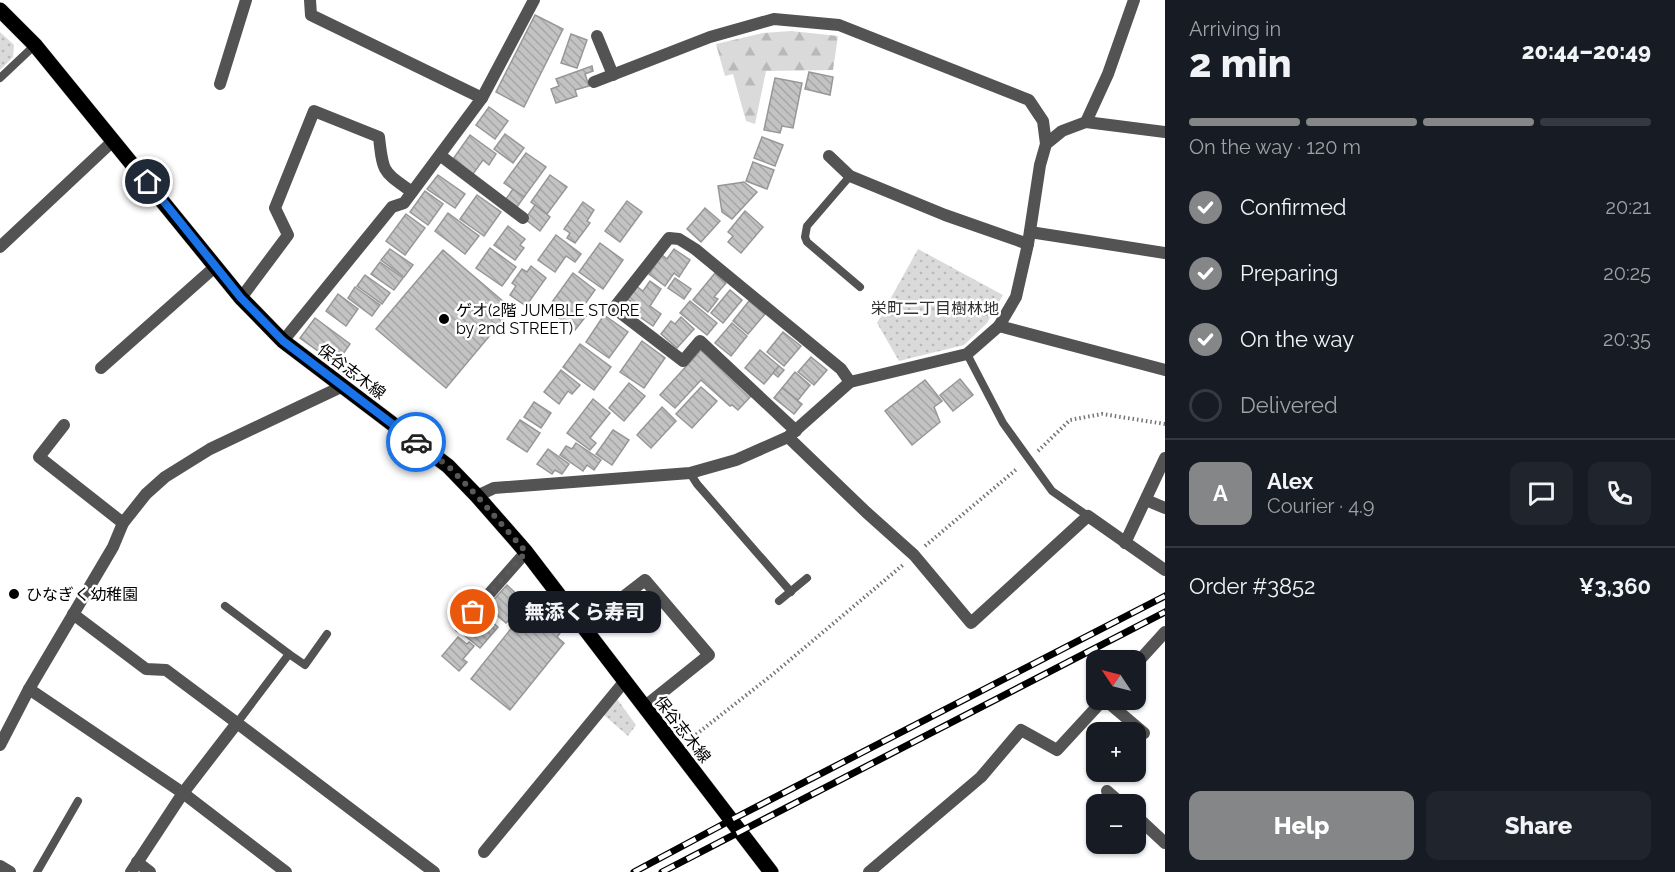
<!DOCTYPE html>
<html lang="en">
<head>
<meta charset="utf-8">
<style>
	:root { --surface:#171b24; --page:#20242c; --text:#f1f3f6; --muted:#9ea1a6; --line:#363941; --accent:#858687 }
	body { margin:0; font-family:Raleway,"Noto Sans JP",sans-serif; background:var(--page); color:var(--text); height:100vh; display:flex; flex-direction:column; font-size:22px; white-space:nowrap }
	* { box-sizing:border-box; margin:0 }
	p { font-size:20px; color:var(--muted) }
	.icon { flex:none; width:33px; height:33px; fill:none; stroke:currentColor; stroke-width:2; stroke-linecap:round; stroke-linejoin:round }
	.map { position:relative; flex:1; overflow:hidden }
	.side { display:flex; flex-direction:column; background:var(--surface); width:510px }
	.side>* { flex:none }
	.needle { width:39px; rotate:305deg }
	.tools { position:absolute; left:1086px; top:650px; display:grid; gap:12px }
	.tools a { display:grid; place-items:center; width:60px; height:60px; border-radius:12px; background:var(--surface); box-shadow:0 2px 4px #0004; font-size:30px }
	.pin { position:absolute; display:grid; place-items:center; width:51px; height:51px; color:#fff; margin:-26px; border:3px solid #fff; border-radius:50%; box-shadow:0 2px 6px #0007 }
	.courier { position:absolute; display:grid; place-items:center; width:60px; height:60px; margin:-30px; border:4px solid #1a73e8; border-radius:50%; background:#fff; color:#222; box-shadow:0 2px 8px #0007 }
	.bubble { position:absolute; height:42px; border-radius:12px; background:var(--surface); box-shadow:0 2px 4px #0004; font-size:20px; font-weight:800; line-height:42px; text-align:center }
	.head em { font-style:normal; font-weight:800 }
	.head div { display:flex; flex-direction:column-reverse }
	.head { display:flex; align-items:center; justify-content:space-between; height:102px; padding:0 24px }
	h1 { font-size:39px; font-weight:800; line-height:45px }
	.bar { display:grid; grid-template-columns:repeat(4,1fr); gap:9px 6px; align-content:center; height:72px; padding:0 24px }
	.bar i { height:8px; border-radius:4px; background:var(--line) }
	.bar .on { background:var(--accent) }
	.bar p { grid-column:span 4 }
	.line { display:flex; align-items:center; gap:15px; padding:0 24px; border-top:2px solid var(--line) }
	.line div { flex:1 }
	.round { display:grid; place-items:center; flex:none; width:63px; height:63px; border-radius:12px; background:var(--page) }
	ol { padding:0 24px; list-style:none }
	li { display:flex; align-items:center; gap:18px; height:66px }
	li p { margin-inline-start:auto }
	li .icon { padding:6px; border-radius:50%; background:var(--accent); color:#fff; stroke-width:4 }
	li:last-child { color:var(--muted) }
	li i { width:33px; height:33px; border:3px solid var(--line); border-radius:50% }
	.primary-button { display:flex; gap:12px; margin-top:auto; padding:12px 24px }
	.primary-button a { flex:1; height:69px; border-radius:12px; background:var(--accent); color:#fff; font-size:24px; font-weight:800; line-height:69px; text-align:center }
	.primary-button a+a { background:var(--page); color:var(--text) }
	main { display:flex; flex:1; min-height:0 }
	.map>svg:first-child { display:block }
	.forest { fill:url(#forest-firs) }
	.park { fill:url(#park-dots) }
	.building { fill:url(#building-back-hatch); stroke:#979797; stroke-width:1.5 }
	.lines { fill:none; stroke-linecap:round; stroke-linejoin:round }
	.primary-casing { stroke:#dbdbdb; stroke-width:16 }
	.path { stroke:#757575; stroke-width:4; stroke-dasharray:1.5 3; stroke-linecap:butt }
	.service { stroke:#535353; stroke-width:8 }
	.minor { stroke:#535353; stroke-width:12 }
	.primary { stroke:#000; stroke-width:15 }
	.rail-casing { stroke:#000; stroke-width:7 }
	.rail { stroke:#fff; stroke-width:4.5; stroke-dasharray:14; stroke-linecap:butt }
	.done { stroke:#595959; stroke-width:6; stroke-dasharray:0 10.8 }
	.route { stroke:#1a73e8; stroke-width:8 }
	.poi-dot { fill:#000; stroke:#fff; stroke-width:2 }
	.labels { text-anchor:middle; stroke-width:5; stroke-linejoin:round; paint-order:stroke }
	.park-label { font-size:16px; fill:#313131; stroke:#fff }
	.poi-label { font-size:16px; fill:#000; stroke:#fff; text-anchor:start }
	.street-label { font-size:16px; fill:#000; stroke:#fff }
</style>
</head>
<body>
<main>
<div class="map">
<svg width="1165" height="872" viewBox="0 0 1165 872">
	<defs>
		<pattern id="forest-firs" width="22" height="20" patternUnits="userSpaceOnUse" patternTransform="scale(1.5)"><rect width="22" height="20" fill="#dadada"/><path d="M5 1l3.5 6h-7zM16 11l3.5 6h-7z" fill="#b9b9b9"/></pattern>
		<pattern id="park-dots" width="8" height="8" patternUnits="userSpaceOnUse" patternTransform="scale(1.5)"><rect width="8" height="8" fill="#dadada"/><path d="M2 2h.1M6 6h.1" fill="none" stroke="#b9b9b9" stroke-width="1.8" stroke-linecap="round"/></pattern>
		<pattern id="building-back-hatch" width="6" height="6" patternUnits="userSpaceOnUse" patternTransform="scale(1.5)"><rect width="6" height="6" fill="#c3c3c3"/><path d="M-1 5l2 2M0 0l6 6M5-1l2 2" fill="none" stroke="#a6a6a6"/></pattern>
	</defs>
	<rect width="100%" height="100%" fill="#fff"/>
	<!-- forest -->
	<polygon class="forest" points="791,31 838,36 833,70 766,71 755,124 746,121 733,74 725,76 716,44 763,33"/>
	<!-- park -->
	<g class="park">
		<polygon points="0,32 14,45 13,57 0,70"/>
		<polygon points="918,249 1003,295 987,323 964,345 899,361 877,323"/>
		<polygon points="617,699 636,725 628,736 604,715"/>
	</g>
	<!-- building -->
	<g class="building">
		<polygon points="535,15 563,29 524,107 496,92"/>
		<polygon points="571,34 587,40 577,68 561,63"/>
		<polygon points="592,66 593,71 585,74 589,86 575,90 577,96 556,103 551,89 559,86 556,79"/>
		<polygon points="809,72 833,77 830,95 805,89"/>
		<polygon points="775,78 802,83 793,128 782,126 780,133 764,130"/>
		<polygon points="489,107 508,121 495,139 476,125"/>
		<polygon points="505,134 524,148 513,163 494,149"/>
		<polygon points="470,135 496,154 489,165 483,160 473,174 453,159"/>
		<polygon points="762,137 783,145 775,166 754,158"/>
		<polygon points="526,153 546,167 524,197 504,183"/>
		<polygon points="753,162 774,170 767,189 746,181"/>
		<polygon points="438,175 465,194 455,208 427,189"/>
		<polygon points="550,175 567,187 547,214 531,202"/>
		<polygon points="744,182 757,192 732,219 722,212 718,186"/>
		<polygon points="513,189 524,197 517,207 506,199"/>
		<polygon points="425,191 443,204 428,225 410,212"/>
		<polygon points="477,195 501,212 484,236 460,219"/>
		<polygon points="627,201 642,212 620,242 605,231"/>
		<polygon points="583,202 594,210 587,221 590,223 575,243 567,238 570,233 564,229"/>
		<polygon points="535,205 550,217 540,231 525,219"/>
		<polygon points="705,208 720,221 701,242 687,229"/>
		<polygon points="745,211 763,227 741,253 728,242 733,236 728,232"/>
		<polygon points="448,213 479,236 465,254 435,231"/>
		<polygon points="406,214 425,228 405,255 386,241"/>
		<polygon points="508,226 525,239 520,245 524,248 515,260 494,245"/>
		<polygon points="556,235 581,254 575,262 566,256 555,272 538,260"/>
		<polygon points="600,243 623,260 603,289 579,272"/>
		<polygon points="490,248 516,267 502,286 476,268"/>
		<polygon points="390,249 413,265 404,277 381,260"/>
		<polygon points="674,249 690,260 679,277 674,273 665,286 649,274 662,255 667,259"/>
		<polygon points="443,250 512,309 446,388 376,329"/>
		<polygon points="380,262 403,278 394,290 371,274"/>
		<polygon points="531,266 546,278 526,306 510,295 516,286 512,283 522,269 527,272"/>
		<polygon points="573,273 595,290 580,311 586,316 575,330 547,309"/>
		<polygon points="715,273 726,283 714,297 718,299 708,312 693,300"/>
		<polygon points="365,275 390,293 382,304 357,286"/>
		<polygon points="675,278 691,289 684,299 668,288"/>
		<polygon points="650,281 661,289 650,306 661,314 653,326 627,308 632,302 627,299 636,286 643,291"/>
		<polygon points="355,287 380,305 372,316 348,298"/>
		<polygon points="730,290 742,300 723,323 711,313"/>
		<polygon points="338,294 358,309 346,326 326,311"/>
		<polygon points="690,301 717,323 707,335 680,313"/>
		<polygon points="749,301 765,314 748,334 733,321"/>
		<polygon points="604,315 628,332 609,358 586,342"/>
		<polygon points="681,317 694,329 677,348 661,334 671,321 675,324"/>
		<polygon points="315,318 350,344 336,364 300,338"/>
		<polygon points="732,323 747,336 731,356 715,343"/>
		<polygon points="783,332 801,346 784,366 767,352"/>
		<polygon points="642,341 665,358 644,388 620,372"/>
		<polygon points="580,344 611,367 594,390 563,367"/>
		<polygon points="701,350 751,396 738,410 732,405 730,406 701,380 675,408 660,395"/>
		<polygon points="760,350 779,366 764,384 745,368"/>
		<polygon points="811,357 827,370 814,385 798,372"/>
		<polygon points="779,366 784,370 778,377 773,373"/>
		<polygon points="561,370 580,385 572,394 568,391 559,404 544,392"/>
		<polygon points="795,372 810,385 798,400 782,388"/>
		<polygon points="960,379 973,395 953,411 940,395"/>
		<polygon points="925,380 942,401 934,407 940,422 912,445 885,411"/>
		<polygon points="629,383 645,396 624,421 609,408"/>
		<polygon points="701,387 717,401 692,428 676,414"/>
		<polygon points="782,388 802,404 794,414 774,398"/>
		<polygon points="593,399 610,413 590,438 596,443 590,450 567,433"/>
		<polygon points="534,402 551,413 541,428 524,417"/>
		<polygon points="662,407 676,421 651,448 637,435"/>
		<polygon points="520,420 540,433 527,452 507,439"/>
		<polygon points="613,430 629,440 612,465 596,454"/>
		<polygon points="576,443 601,460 594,470 587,465 583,471 560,455 566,446 572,449"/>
		<polygon points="548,449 569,464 562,474 555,470 552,474 537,464"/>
		<polygon points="507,585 525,602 506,623 487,607"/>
		<polygon points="525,611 535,619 538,615 560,633 557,637 564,643 510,710 471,679"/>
		<polygon points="486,617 498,627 480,648 464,635 477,620 481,624"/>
		<polygon points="458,637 467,644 469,642 474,646 463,659 467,662 459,671 442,656"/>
	</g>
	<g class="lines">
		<defs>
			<polyline id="primary" points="0,10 35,45 241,298 283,341 448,466 477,496 526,552 771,872"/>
		</defs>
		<!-- primary casing -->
		<use href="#primary" class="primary-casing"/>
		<!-- path -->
		<g class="path">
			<polyline points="1038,451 1070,420 1102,414 1165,424"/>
			<polyline points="925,546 1018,468"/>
			<polyline points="689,740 772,675 904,564"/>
		</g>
		<!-- service -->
		<g class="service">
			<polyline points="0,78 35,45"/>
			<polyline points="850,176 807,226 805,237 807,242 860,287"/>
			<polyline points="967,354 1003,423 1052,491 1088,516"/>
			<polyline points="690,473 697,484 791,592"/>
			<polyline points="779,601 807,578"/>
			<polyline points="225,606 289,654 237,723"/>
			<polyline points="289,654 305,665 327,634"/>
			<polyline points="37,872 78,801"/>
		</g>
		<!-- minor -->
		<g class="minor">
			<polyline points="310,0 311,15 482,98"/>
			<polyline points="597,36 613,75"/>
			<polyline points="594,82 710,37 774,19 839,25 1029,100 1043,121 1046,144"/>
			<polyline points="220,84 246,0"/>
			<polyline points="1086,122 1165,132"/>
			<polyline points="441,156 523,218"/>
			<polyline points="829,156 850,176 945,215 1028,244"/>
			<polyline points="1030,232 1165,253"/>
			<polyline points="0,247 114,140"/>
			<path d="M241 298 288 235 275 208 314 111 379 137C383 174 383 171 412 192"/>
			<polyline points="999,326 1165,370"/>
			<polyline points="283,341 392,207 404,203 482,98 534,0"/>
			<polyline points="101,368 216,266"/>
			<polyline points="64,425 39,457 123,523"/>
			<polyline points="796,431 700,341 683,361 614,308 669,238 679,239 695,249 841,369 850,382"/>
			<polyline points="788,437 866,512 914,555 971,623 1088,516 1165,570"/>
			<polyline points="477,496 494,488 690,473 736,460 788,437 850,382 967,354 999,326 1016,297 1028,244 1040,165 1046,144 1062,131 1086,122 1108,74 1134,0"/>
			<polyline points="1146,500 1165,508"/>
			<polyline points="1125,543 1165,458"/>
			<polyline points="73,614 146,669 166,670 237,723 183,793 131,872"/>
			<polyline points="460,627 526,552"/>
			<polyline points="583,628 645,580 709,655 644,707"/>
			<polyline points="1136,664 1165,632"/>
			<polyline points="29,689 183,793 286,872"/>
			<polyline points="237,723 434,872"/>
			<polyline points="0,745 29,689 113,547 123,523 146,494 165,477 210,449 343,386"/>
			<polyline points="1107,791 1122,804"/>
			<polyline points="1136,816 1165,843"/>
			<polyline points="484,852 624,682"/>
			<polyline points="137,862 150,872"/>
			<polyline points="0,866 10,872"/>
			<polyline points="869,872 981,777 1021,730 1057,750 1104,699 1144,733"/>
		</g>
		<!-- primary -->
		<use href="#primary" class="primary"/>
		<defs>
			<g id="rail">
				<polyline points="634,872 731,820 1165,596"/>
				<polyline points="662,872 1165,612"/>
			</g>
		</defs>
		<!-- rail casing -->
		<use href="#rail" class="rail-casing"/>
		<!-- rail -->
		<use href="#rail" class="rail"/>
	</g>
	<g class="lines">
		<!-- done -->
		<polyline class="done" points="416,442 448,466 477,496 526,552 473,612"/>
		<!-- route -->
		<polyline class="route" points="148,182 241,298 283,341 416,442"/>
	</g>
	<!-- markers -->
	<g class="poi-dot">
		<circle cx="444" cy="319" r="6"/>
		<circle cx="14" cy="594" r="6"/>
	</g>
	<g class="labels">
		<!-- park labels -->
		<g class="park-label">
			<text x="935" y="314">栄町二丁目樹林地</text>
		</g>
		<!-- poi labels -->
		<g class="poi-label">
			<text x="456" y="316">ゲオ(2階 JUMBLE STORE<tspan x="456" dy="18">by 2nd STREET)</tspan></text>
			<text x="26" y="600">ひなぎく幼稚園</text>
		</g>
		<!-- street labels -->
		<g class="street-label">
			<text transform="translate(352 371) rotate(37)" y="6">保谷志木線</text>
			<text transform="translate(683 729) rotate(52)" y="6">保谷志木線</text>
		</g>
	</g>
</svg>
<div class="tools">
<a><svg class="needle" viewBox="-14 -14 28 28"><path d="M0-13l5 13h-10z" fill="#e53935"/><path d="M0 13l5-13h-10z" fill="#9ea1a6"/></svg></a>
<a>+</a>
<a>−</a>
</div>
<div class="pin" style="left:473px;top:612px;background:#ea580c"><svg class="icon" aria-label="bag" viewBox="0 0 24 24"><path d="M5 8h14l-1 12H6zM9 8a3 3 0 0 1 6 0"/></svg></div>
<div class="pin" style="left:148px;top:182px;background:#1f2937"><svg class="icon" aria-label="home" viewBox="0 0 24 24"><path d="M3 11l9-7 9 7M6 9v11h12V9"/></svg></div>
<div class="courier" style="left:416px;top:442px"><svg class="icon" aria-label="car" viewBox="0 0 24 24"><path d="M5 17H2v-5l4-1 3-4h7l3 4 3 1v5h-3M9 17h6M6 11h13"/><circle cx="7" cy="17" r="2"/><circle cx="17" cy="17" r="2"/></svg></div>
<div class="bubble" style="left:508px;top:591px;width:153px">無添くら寿司</div>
</div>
<section class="side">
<div class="head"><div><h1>2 min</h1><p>Arriving in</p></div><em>20:44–20:49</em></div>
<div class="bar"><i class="on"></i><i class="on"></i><i class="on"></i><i></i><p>On the way · 120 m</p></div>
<ol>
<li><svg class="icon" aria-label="check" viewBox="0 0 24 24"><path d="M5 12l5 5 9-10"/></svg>Confirmed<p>20:21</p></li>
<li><svg class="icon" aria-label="check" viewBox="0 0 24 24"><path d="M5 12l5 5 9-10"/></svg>Preparing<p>20:25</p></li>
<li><svg class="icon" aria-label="check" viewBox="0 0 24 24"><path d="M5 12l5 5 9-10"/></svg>On the way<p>20:35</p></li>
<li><i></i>Delivered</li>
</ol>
<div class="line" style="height:108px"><b class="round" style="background:var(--accent);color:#fff">A</b><div><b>Alex</b><p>Courier · 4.9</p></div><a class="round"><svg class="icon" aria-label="chat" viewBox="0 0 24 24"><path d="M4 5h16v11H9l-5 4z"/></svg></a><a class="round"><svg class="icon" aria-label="phone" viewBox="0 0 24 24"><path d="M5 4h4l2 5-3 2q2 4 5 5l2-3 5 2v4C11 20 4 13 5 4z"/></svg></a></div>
<div class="line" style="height:78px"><div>Order #3852</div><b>¥3,360</b></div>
<div class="primary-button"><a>Help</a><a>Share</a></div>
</section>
</main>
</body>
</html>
